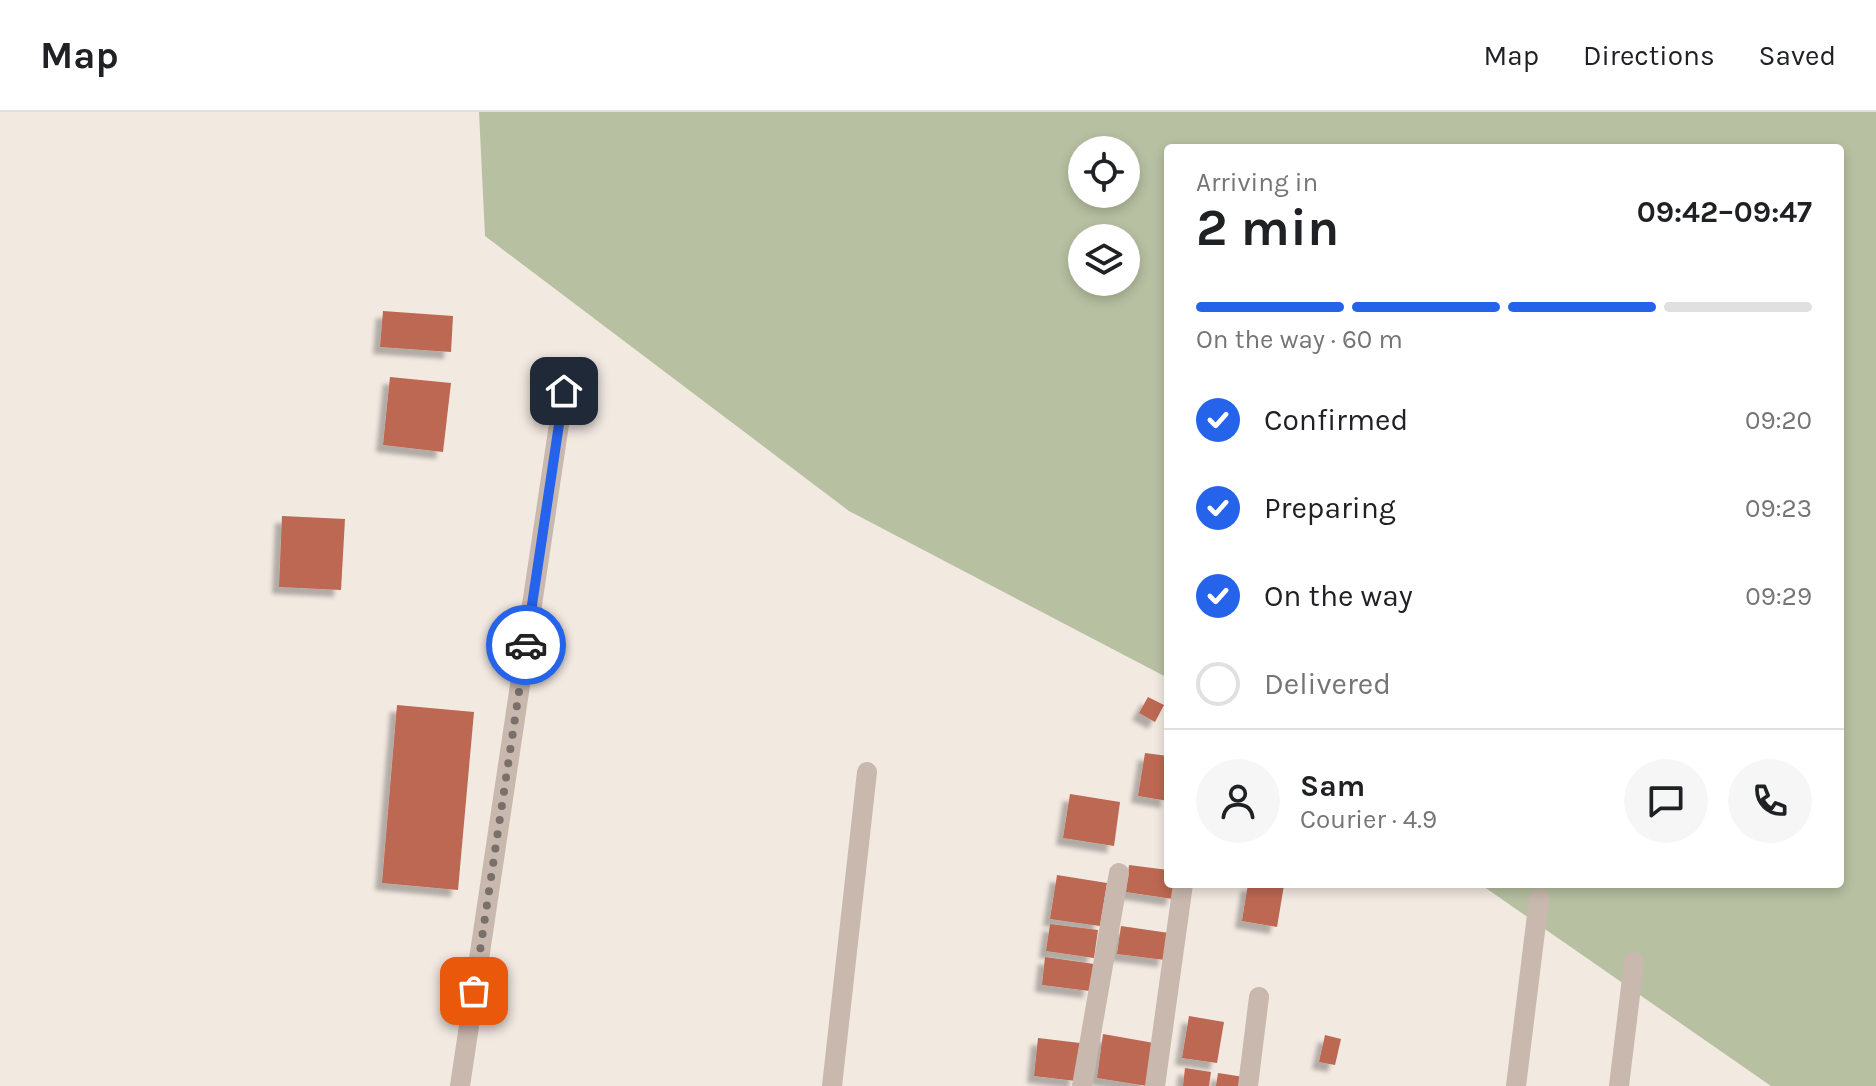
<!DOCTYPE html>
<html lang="en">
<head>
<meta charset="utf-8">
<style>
	:root { --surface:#fff; --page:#f6f6f6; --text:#202124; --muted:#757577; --line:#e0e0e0; --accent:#2563eb }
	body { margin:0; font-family:Karla,sans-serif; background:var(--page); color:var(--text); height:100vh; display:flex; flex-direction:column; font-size:30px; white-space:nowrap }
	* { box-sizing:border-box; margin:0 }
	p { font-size:26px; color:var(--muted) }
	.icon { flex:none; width:44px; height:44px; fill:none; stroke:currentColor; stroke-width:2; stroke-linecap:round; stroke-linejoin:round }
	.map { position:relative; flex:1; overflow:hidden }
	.side { position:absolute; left:1164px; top:32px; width:680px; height:744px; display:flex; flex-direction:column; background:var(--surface); border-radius:8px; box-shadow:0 4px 12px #0003 }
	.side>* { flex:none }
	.buttons { position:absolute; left:1068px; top:24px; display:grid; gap:16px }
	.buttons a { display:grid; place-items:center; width:72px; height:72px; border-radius:50%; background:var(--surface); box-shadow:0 4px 12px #0003; font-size:40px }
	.pin { position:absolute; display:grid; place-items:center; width:68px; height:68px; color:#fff; margin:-34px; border-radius:16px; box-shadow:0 4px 12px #0006 }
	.courier { position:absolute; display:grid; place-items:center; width:80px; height:80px; margin:-40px; border:6px solid #2563eb; border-radius:50%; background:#fff; color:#222; box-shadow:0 2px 10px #0007 }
	.head em { font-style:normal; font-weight:700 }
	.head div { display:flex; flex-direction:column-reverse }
	.head { display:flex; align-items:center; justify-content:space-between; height:136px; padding:0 32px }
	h1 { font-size:52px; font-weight:700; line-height:60px }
	.bar { display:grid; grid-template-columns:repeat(4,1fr); gap:12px 8px; align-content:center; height:96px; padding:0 32px }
	.bar i { height:10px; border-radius:6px; background:var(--line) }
	.bar .selected { background:var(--accent) }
	.bar p { grid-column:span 4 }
	.line { display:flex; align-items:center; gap:20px; padding:0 32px; border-top:2px solid var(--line) }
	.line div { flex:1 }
	.round { display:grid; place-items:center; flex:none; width:84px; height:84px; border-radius:42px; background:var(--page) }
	ol { padding:0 32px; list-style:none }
	li { display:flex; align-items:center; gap:24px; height:88px }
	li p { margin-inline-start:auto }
	li .icon { padding:8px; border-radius:50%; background:var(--accent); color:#fff; stroke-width:4 }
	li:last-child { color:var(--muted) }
	li i { width:44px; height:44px; border:4px solid var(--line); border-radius:50% }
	header { display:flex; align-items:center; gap:48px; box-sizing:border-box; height:112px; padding:0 40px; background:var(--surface); border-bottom:2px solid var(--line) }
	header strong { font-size:38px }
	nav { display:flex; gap:44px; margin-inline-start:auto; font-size:28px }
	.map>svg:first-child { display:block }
	.green { fill:#b7c0a1; fill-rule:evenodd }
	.building { fill:#bd6753; filter:url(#shadow) }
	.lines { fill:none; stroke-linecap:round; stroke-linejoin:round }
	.minor { stroke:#c9b8ad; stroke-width:20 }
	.done { stroke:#796f6b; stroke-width:8; stroke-dasharray:0 14.4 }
	.route { stroke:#2563eb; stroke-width:10 }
</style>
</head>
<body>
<header>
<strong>Map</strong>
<nav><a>Map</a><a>Directions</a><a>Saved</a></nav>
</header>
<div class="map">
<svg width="1876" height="974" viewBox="0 0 1876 974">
	<defs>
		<filter id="shadow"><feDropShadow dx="-7" dy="7" stdDeviation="2" flood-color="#0004"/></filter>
	</defs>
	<rect width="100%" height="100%" fill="#f2e9e1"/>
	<!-- green -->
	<path class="green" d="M479 0H1876V974H1771L1480 772H1840V36H1168V566L849 399 485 124ZM1082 38H1126V82H1082ZM1082 126H1126V170H1082Z"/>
	<!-- building -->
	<g class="building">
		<polygon points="383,199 453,204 451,240 380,235"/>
		<polygon points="390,265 451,271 443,340 383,333"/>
		<polygon points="282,404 345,407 341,478 279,475"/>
		<polygon points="1148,585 1164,593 1155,610 1139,601"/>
		<polygon points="397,593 474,600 458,778 382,771"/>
		<polygon points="1145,641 1168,644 1168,689 1138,684"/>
		<polygon points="1070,682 1120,690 1114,734 1063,726"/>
		<polygon points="1129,753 1168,758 1168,772 1176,772 1173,787 1126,780"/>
		<polygon points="1057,763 1107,771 1100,814 1050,807"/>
		<polygon points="1248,772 1284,773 1277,815 1242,809"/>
		<polygon points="1050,812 1098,818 1094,846 1046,839"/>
		<polygon points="1121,814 1169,821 1165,848 1117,842"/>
		<polygon points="1045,845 1094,852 1090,879 1042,873"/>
		<polygon points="1189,904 1224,910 1217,951 1182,946"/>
		<polygon points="1103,922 1154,931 1147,974 1097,966"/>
		<polygon points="1325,923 1341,927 1335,953 1319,950"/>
		<polygon points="1038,926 1080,931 1076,969 1034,964"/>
		<polygon points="1185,956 1211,960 1209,974 1183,974"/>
		<polygon points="1218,961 1244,965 1243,974 1216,974"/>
	</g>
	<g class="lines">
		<!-- minor -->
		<g class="minor">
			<polyline points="460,974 564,279"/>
			<polyline points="832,974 867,660"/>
			<polyline points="1082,974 1119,761"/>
			<polyline points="1155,974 1183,772"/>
			<polyline points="1248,974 1259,885"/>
			<polyline points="1516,974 1539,787"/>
			<polyline points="1619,974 1634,850"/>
		</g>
	</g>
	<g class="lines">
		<!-- done -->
		<polyline class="done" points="474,879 526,533"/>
		<!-- route -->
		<polyline class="route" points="526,533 564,279"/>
	</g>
</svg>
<div class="buttons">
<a><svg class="icon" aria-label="locate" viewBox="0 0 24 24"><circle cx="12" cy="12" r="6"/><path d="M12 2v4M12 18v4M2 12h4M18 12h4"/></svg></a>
<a><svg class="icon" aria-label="layers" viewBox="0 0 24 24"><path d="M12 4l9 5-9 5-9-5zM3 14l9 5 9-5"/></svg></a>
</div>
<div class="pin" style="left:474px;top:879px;background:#ea580c"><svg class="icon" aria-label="bag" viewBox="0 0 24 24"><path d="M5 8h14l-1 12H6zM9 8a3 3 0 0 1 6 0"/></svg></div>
<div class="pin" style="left:564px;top:279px;background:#1f2937"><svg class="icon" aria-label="home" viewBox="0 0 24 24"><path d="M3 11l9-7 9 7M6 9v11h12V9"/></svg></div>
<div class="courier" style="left:526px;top:533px"><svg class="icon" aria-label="car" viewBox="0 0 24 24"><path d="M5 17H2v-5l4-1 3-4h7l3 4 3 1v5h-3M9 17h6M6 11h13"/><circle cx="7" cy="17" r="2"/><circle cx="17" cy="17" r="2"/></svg></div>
<section class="side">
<div class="head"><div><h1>2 min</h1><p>Arriving in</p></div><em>09:42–09:47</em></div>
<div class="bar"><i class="selected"></i><i class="selected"></i><i class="selected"></i><i></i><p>On the way · 60 m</p></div>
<ol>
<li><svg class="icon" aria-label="check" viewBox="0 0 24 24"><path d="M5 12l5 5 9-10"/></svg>Confirmed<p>09:20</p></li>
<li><svg class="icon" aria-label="check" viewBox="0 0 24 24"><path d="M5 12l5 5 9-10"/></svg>Preparing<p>09:23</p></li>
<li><svg class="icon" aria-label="check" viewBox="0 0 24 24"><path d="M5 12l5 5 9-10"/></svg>On the way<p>09:29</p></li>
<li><i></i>Delivered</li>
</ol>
<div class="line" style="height:144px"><a class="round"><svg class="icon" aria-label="person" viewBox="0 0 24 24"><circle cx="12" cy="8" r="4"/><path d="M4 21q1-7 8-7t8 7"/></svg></a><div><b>Sam</b><p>Courier · 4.9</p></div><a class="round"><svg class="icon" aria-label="chat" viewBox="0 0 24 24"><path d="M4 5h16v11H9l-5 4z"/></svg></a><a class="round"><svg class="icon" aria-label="phone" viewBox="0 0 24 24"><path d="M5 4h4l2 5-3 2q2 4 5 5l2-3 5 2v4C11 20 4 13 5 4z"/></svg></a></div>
</section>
</div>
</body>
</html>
